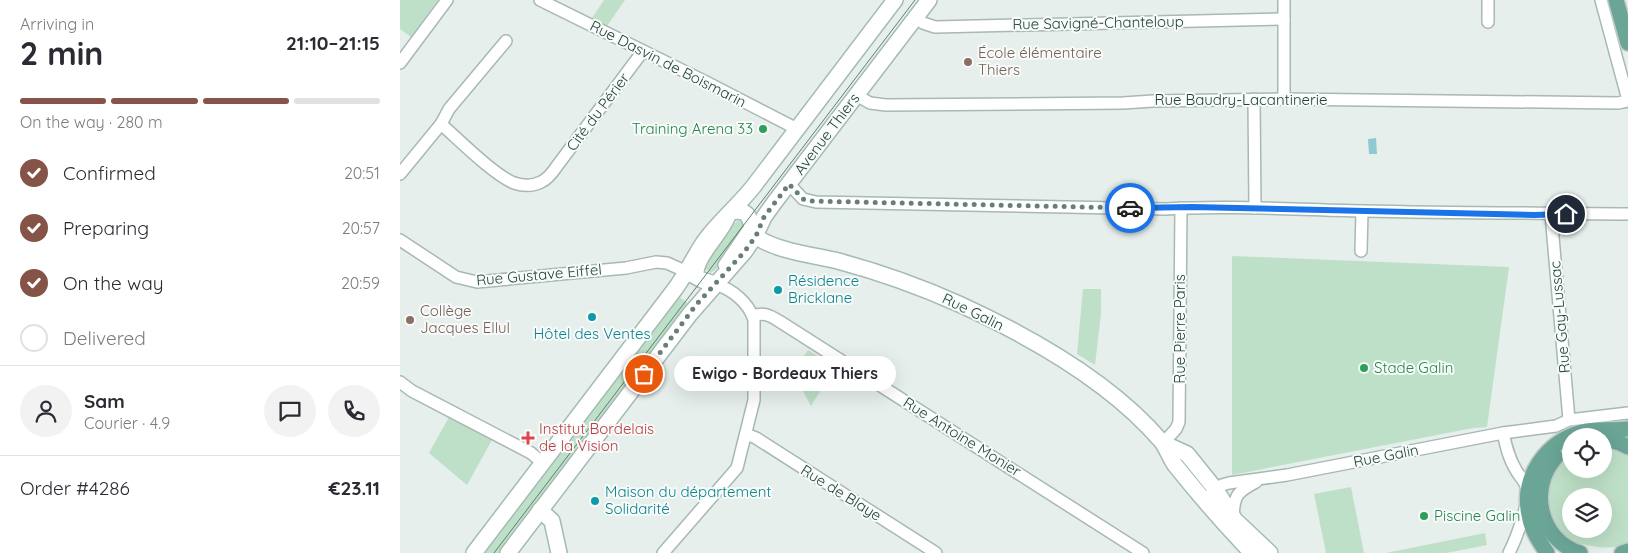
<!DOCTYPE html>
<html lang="en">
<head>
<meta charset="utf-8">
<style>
	:root { --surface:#fff; --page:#f2f2f3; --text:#2b2b33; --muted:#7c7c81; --line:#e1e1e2; --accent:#855347 }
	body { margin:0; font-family:Quicksand,sans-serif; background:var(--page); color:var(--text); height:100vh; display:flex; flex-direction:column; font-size:19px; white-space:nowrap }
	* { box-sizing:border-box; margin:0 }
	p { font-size:16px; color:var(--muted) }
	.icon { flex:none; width:28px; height:28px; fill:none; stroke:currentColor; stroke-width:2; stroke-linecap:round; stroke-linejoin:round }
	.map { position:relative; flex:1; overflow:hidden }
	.side { display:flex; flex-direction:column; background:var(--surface); width:400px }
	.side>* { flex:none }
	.controls { position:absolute; left:1162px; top:428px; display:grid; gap:10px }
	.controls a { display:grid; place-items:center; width:50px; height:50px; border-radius:50%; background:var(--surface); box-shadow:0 5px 20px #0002; font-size:25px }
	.pin { position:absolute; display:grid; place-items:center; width:42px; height:42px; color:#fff; margin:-21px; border:2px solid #fff; border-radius:50%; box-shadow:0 1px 5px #0007 }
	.courier { position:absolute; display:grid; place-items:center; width:50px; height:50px; margin:-25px; border:4px solid #1a73e8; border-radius:50%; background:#fff; color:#222; box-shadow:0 1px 6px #0007 }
	.bubble { position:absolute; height:35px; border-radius:18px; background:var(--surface); box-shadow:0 5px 20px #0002; font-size:16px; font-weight:700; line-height:35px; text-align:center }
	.head em { font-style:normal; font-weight:700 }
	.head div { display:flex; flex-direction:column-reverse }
	.head { display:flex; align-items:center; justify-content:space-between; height:85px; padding:0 20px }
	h1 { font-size:32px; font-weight:700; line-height:38px }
	.bar { display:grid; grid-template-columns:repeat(4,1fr); gap:8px 5px; align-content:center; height:60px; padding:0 20px }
	.bar i { height:6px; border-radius:4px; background:var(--line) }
	.bar .current { background:var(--accent) }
	.bar p { grid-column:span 4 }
	.line { display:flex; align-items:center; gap:12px; padding:0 20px; border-top:1px solid var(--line) }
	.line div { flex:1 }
	.round { display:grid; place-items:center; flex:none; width:52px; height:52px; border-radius:26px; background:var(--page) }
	ol { padding:0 20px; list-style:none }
	li { display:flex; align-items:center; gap:15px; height:55px }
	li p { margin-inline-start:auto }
	li .icon { padding:5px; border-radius:50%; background:var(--accent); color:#fff; stroke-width:4 }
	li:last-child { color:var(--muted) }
	li i { width:28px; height:28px; border:2px solid var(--line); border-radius:50% }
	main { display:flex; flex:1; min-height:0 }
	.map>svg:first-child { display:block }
	.green { fill:#bfe0c8; fill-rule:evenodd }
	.water { fill:#8ec9d4 }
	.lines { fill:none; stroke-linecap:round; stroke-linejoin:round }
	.street-casing { stroke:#a8b8b2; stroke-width:14 }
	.secondary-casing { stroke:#a4bbb3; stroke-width:18 }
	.primary-casing { stroke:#c2cac8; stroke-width:18 }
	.street { stroke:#fff; stroke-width:11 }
	.secondary { stroke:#fff; stroke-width:15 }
	.primary { stroke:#6aa596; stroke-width:15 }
	.tram { stroke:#5f7d75; stroke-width:1 }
	.done { stroke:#687f78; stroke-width:5; stroke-dasharray:0 9 }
	.route { stroke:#1a73e8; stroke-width:6 }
	.education-dot { fill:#8d6e63; stroke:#f7fbf9; stroke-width:2 }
	.leisure-dot { fill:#2e9e5b; stroke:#f7fbf9; stroke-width:2 }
	.culture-dot { fill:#0f9aa8; stroke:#f7fbf9; stroke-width:2 }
	.health-dot { fill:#e0444e; stroke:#f7fbf9; stroke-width:2 }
	.labels { text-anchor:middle; stroke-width:4; stroke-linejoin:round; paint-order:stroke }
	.street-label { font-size:15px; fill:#24423a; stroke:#f7fbf9 }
	.education-label { font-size:15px; fill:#785e54; stroke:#f7fbf9; text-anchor:start }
	.leisure-label { font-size:15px; fill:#27864d; stroke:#f7fbf9; text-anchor:start }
	.culture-label { font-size:15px; fill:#0d838f; stroke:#f7fbf9; text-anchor:start }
	.health-label { font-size:15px; fill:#be3a42; stroke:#f7fbf9; text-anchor:start }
</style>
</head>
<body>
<main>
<section class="side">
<div class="head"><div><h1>2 min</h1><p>Arriving in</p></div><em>21:10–21:15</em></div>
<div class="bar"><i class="current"></i><i class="current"></i><i class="current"></i><i></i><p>On the way · 280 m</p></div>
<ol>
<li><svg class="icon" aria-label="check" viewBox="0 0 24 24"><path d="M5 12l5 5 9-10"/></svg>Confirmed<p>20:51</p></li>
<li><svg class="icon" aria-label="check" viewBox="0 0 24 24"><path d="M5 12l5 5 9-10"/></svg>Preparing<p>20:57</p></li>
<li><svg class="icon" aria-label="check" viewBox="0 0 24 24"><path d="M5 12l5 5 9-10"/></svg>On the way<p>20:59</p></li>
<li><i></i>Delivered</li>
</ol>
<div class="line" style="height:90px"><a class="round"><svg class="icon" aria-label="person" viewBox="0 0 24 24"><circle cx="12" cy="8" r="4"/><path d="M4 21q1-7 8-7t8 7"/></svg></a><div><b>Sam</b><p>Courier · 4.9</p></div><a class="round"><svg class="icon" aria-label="chat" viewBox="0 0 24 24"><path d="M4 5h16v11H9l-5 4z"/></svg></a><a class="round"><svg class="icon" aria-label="phone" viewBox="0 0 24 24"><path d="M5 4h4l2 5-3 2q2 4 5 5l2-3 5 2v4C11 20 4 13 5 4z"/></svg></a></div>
<div class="line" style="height:65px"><div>Order #4286</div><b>€23.11</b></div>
</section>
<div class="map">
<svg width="1228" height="553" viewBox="0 0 1228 553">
	<rect width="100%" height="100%" fill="#e6efeb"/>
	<!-- green -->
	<g class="green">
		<polygon points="0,0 38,0 11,37 0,29"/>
		<polygon points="204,0 225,0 207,26 192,18"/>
		<path d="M338 220 346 225C338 239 324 267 310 273L304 267 321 237Z"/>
		<polygon points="832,256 1109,267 1087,427 1073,428 832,475"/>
		<polygon points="683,289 701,289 701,313 695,365 677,354"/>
		<polygon points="277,295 290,305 102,553 81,553"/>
		<polygon points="408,350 435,367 411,406 393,373"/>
		<polygon points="49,417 92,440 67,485 29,453"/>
		<path d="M1204 445 1228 453V543C1219 548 1208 548 1198 547 1186 545 1172 543 1162 535 1139 514 1145 469 1171 454V469H1204ZM1171 496H1204V529H1171Z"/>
		<polygon points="951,487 964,553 926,553 914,494"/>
		<polygon points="1085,533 1087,545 1046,553 986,553"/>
	</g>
	<!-- water -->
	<polygon class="water" points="976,138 977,154 969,154 968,139"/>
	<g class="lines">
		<defs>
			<g id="street">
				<polyline points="140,0 306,82 397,129"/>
				<polyline points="884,0 884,99"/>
				<polyline points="1201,0 1228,100"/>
				<polyline points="516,17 523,23 535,27 884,19"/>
				<polyline points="1088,22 1088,0"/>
				<polyline points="0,63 47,0"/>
				<polyline points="456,95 470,103 486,105 723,103 753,101 884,99 1218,103 1228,101"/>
				<polyline points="854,99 855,208"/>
				<path d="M41 124C59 140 94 175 114 183 123 186 133 186 141 182 148 179 153 172 157 166L243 51"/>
				<polyline points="0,174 41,124 49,109 106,41"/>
				<path d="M389 184 403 199 416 202 766 209C831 205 897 210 963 211 1051 213 1140 213 1228 214"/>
				<polyline points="1151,214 1169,420"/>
				<polyline points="0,240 56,277 77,282 226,268 256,262 267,263 287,272"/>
				<polyline points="961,251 962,211"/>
				<polyline points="324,265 352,224"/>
				<path d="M298 278C295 258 323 236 330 216"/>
				<path d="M353 316C364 312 369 315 379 321L743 553"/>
				<polyline points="0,382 12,391 131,453 143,463"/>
				<path d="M1103 433C1106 446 1109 459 1116 470 1119 476 1124 480 1126 486 1131 501 1116 539 1109 553"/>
				<polyline points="346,434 356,438 536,553"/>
				<polyline points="763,443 776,429 779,422 781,208"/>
				<polyline points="810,495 822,485 829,483 887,475 1103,433 1156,426 1169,420 1228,413"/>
				<path d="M833 517C834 495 837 492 856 482"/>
				<path d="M263 553 337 468 354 400V320C349 303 332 289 315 284L317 280"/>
			</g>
			<g id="secondary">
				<path d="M331 212C352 208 349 221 355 236"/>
				<path d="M355 236C376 251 413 255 438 261 479 272 521 287 559 304 629 336 712 383 762 442 767 449 770 458 775 465 799 495 825 525 852 553"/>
				<polyline points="287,272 302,280 315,284"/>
				<polyline points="763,443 787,454 816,490 835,520 870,553"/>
				<polyline points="140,510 152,521 159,553"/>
				<path d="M74 553 275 289C286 274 294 257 304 242 318 222 338 206 353 187L495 0"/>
				<polyline points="108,553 290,314 345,251 355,236 364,217 374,203 529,0"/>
			</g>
			<g id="primary">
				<polyline points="1216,0 1228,43"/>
				<polyline points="1204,439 1220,443 1228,447"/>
				<path d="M1156 457C1128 488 1139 540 1180 553"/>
				<path d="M1147 553C1139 541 1131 529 1129 515 1121 477 1146 442 1182 432 1196 428 1213 431 1228 429"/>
				<polyline points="1222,553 1228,551"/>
			</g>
		</defs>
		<!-- street casing -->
		<use href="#street" class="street-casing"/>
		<!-- secondary casing -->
		<use href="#secondary" class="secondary-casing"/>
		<!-- primary casing -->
		<use href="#primary" class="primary-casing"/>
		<!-- street -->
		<use href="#street" class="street"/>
		<!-- secondary -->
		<use href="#secondary" class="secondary"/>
		<!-- primary -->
		<use href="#primary" class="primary"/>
		<!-- tram -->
		<polyline class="tram" points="94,553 515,0"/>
	</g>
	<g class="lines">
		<!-- done -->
		<polyline class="done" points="244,374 296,305 345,251 356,236 364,217 389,184 403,199 409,201 730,208"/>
		<!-- route -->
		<polyline class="route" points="730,208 792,207 1134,215 1166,214"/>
	</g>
	<!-- markers -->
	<g class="education-dot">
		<circle cx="568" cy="62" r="5"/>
		<circle cx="10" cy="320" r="5"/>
	</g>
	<g class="leisure-dot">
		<circle cx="363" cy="129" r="5"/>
		<circle cx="964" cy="368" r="5"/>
		<circle cx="1024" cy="516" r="5"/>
	</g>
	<g class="culture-dot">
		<circle cx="378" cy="290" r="5"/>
		<circle cx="192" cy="317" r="5"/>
		<circle cx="195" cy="501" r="5"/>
	</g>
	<path class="health-dot" d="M125.5 430.5h5v5h5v5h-5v5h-5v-5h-5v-5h5z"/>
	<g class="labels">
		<!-- street labels -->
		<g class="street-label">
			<text transform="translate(698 23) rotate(-1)" y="5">Rue Savigné-Chanteloup</text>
			<text transform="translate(268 64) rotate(27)" y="5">Rue Dasvin de Boismarin</text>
			<text x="841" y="105">Rue Baudry-Lacantinerie</text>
			<text transform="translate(198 112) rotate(-53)" y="5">Cité du Périer</text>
			<text transform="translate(427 134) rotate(-53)" y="5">Avenue Thiers</text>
			<text transform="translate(139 275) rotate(-5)" y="5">Rue Gustave Eiffel</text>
			<text transform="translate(573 312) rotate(26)" y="5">Rue Galin</text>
			<text transform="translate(1160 317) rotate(-95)" y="5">Rue Gay-Lussac</text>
			<text transform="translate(780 329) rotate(-90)" y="5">Rue Pierre Paris</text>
			<text transform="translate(562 437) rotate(32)" y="5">Rue Antoine Monier</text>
			<text transform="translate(986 456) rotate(-11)" y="5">Rue Galin</text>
			<text transform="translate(441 493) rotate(32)" y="5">Rue de Blaye</text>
		</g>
		<!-- education labels -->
		<g class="education-label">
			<text x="578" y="58">École élémentaire<tspan x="578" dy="17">Thiers</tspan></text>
			<text x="20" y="316">Collège<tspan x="20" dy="17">Jacques Ellul</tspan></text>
		</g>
		<!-- leisure labels -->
		<g class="leisure-label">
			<text x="353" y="134" text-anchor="end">Training Arena 33</text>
			<text x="974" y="373">Stade Galin</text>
			<text x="1034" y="521">Piscine Galin</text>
		</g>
		<!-- culture labels -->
		<g class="culture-label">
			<text x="388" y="286">Résidence<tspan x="388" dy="17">Bricklane</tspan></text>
			<text x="192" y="339" text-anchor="middle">Hôtel des Ventes</text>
			<text x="205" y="497">Maison du département<tspan x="205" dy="17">Solidarité</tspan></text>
		</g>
		<!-- health labels -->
		<g class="health-label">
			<text x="139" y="434">Institut Bordelais<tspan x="139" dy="17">de la Vision</tspan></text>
		</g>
	</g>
</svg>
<div class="controls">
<a><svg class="icon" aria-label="locate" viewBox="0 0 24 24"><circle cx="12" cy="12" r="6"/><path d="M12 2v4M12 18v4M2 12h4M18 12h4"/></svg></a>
<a><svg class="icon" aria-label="layers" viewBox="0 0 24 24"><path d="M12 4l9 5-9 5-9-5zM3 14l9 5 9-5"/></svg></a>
</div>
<div class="pin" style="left:244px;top:374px;background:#ea580c"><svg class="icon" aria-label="bag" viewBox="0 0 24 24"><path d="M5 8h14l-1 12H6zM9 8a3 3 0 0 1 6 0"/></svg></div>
<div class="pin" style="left:1166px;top:214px;background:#1f2937"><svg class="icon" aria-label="home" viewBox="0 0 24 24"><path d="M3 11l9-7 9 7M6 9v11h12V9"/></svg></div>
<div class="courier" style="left:730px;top:208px"><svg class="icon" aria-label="car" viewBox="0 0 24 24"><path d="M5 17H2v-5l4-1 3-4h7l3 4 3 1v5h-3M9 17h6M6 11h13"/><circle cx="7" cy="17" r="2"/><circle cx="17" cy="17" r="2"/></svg></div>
<div class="bubble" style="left:274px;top:356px;width:222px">Ewigo - Bordeaux Thiers</div>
</div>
</main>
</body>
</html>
